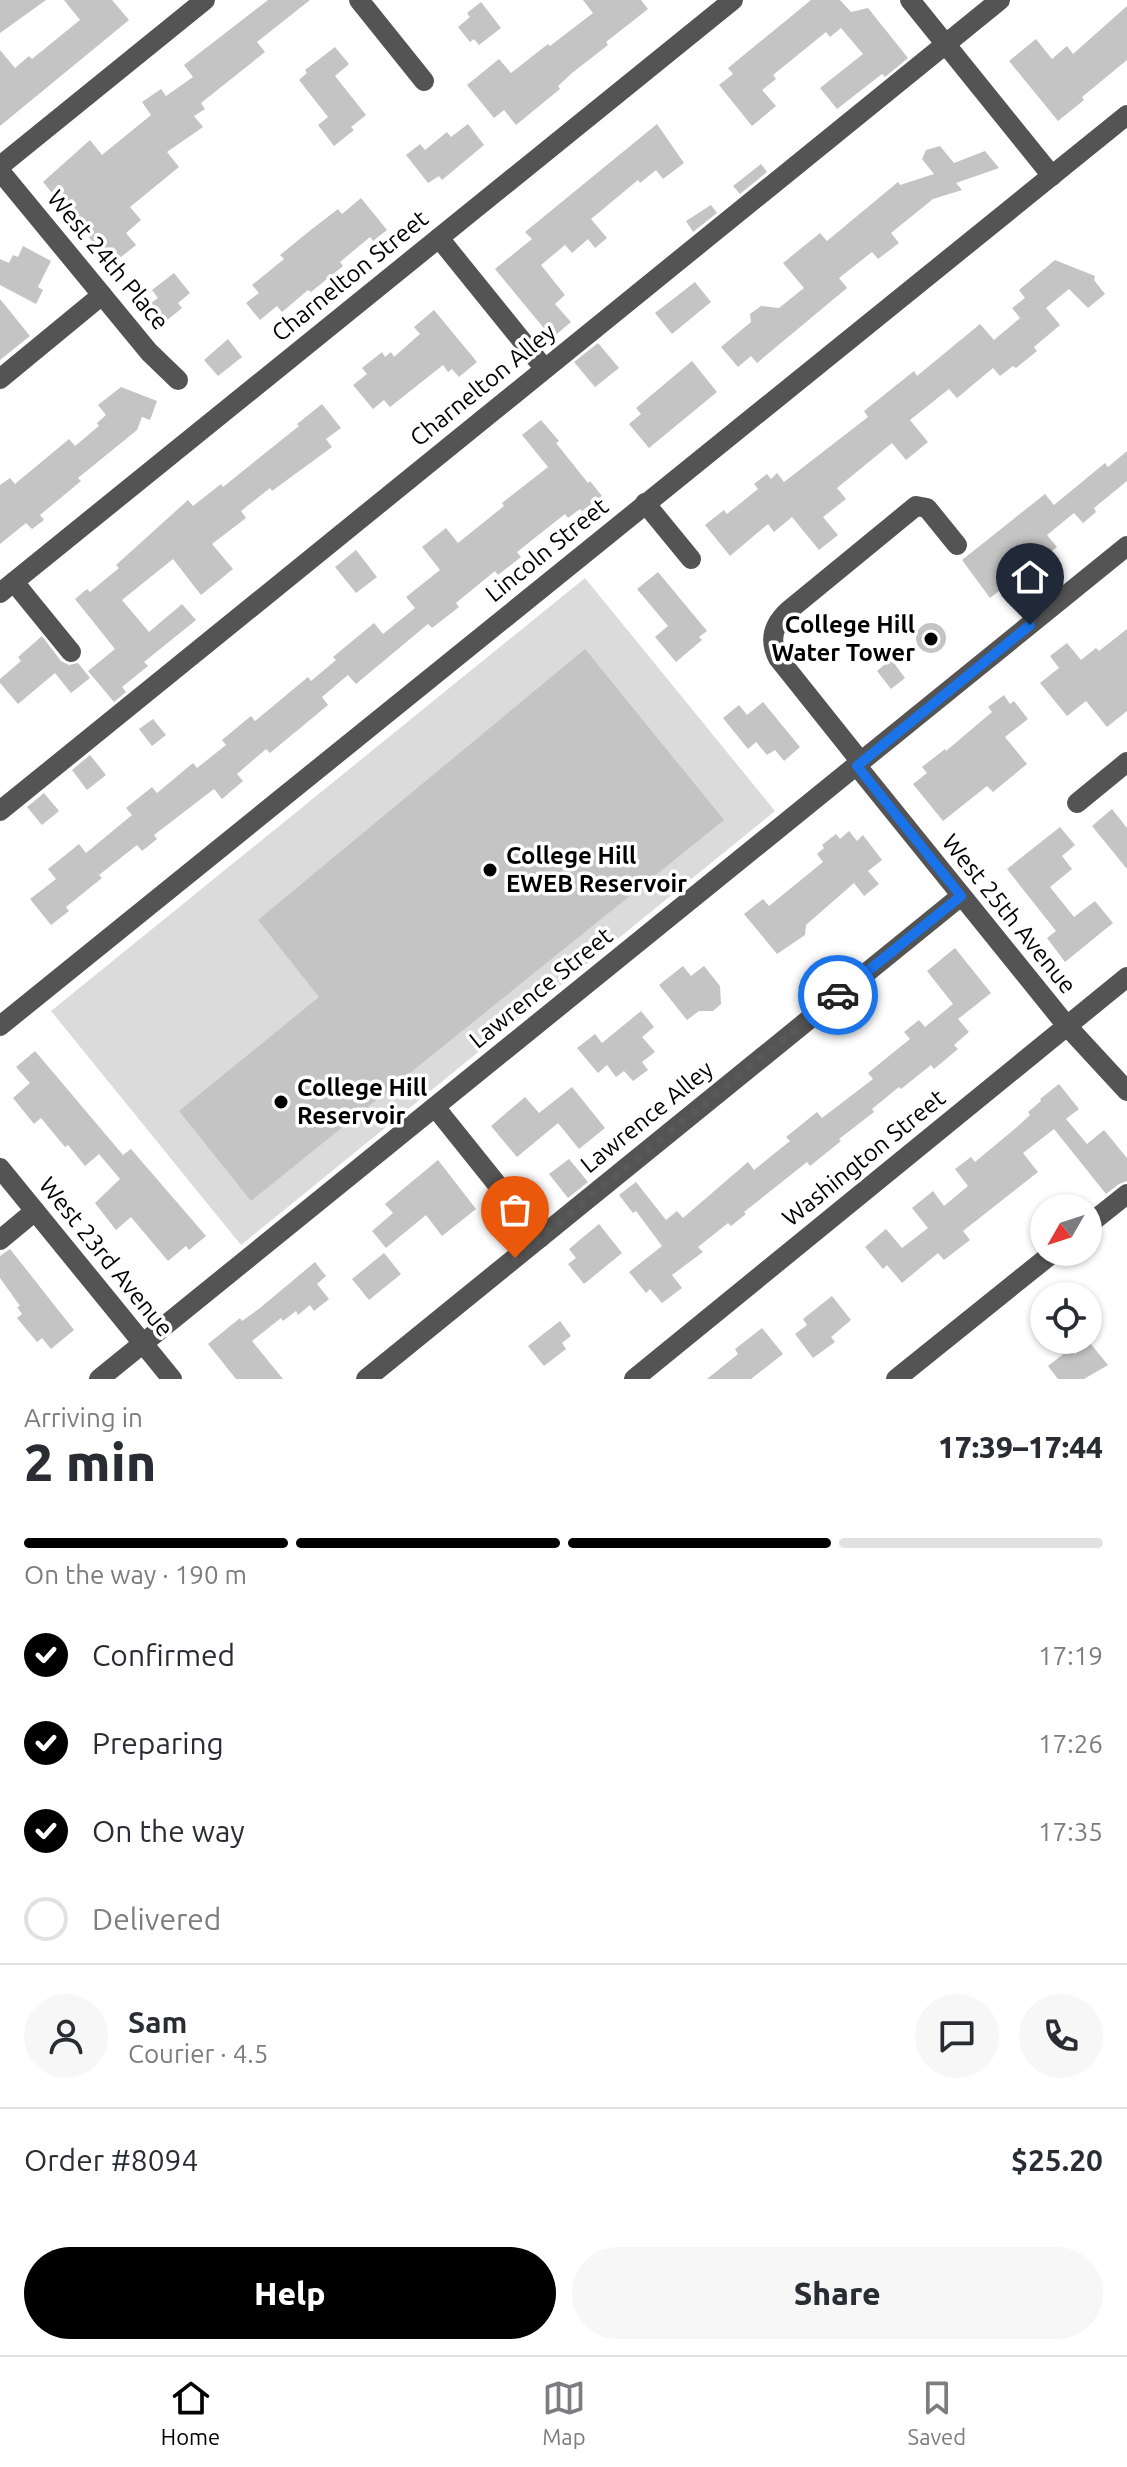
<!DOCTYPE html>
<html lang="en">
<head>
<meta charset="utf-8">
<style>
	:root { --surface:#fff; --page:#f7f7f7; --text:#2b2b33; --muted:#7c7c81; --line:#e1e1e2; --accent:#000 }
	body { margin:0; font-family:Ubuntu,sans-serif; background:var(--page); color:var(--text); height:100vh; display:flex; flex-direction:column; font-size:30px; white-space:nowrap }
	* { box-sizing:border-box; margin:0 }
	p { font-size:26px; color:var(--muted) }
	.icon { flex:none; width:44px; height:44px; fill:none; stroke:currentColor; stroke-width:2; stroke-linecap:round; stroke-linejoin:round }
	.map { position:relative; height:1379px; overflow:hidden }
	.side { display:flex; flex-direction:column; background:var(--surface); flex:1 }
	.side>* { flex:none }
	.needle { width:52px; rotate:231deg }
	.controls { position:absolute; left:1030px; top:1194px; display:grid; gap:16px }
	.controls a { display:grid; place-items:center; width:72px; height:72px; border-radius:50%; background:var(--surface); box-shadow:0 2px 6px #0004; font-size:40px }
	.pin { position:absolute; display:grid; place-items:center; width:68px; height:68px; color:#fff; margin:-82px -34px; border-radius:50% 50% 50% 0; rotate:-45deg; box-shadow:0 0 8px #0007 }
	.pin .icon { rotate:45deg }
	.courier { position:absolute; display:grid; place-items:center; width:80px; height:80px; margin:-40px; border:6px solid #1a73e8; border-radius:50%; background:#fff; color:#222; box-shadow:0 2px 10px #0007 }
	.head em { font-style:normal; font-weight:800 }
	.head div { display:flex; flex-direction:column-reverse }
	.head { display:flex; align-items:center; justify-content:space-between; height:136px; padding:0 24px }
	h1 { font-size:52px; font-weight:800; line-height:60px }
	.bar { display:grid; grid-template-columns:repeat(4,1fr); gap:12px 8px; align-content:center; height:96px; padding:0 24px }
	.bar i { height:10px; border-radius:6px; background:var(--line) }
	.bar .active { background:var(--accent) }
	.bar p { grid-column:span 4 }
	.line { display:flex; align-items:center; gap:20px; padding:0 24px; border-top:2px solid var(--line) }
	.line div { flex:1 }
	.round { display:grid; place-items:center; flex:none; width:84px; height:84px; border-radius:42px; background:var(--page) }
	ol { padding:0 24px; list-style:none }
	li { display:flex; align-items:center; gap:24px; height:88px }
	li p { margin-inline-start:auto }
	li .icon { padding:8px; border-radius:50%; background:var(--accent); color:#fff; stroke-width:4 }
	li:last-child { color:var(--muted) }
	li i { width:44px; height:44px; border:4px solid var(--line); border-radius:50% }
	.action { display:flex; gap:16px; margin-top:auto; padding:16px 24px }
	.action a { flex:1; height:92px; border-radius:48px; background:var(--accent); color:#fff; font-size:32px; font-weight:800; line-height:92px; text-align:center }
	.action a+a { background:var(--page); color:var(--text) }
	.menu { display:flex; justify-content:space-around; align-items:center; height:112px; border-top:2px solid var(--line); background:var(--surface); font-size:22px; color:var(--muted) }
	.menu a { display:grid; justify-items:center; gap:4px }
	.menu .active { color:var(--accent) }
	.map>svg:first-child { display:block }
	.green { fill:#dbdbdb }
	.building { fill:#c4c4c4 }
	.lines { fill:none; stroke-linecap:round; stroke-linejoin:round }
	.minor { stroke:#545454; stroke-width:20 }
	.done { stroke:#595959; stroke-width:8; stroke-dasharray:0 14.4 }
	.route { stroke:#1a73e8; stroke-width:10 }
	.poi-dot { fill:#000; stroke:#fff; stroke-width:3 }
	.labels { text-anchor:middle; stroke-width:7; stroke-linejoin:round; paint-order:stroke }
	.street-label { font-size:24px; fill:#000; stroke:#fff }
	.poi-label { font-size:24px; font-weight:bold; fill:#000; stroke:#fff; text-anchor:start }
</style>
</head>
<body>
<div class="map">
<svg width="1127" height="1379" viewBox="0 0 1127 1379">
	<rect width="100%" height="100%" fill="#fff"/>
	<!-- green -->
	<polygon class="green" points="585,578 775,811 241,1245 51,1011"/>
	<!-- building -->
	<g class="building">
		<polygon points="0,0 46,0 0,33"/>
		<polygon points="64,0 112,0 129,20 0,126 0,50 15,68 29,56 32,59 80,20"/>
		<polygon points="268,0 310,0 257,42 265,52 201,103 205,109 194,116 203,127 167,152 179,167 130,207 141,220 126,233 136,245 106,269 92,252 97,247 43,182 90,140 102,155 151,115 142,102 161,89 166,96 193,77 184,65"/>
		<polygon points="583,0 641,0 648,9 606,42 608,45 572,73 558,86 560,89 516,125 504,110 494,118 467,85 499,59 511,73 548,44 550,46 593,13"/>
		<polygon points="811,0 840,0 851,12 868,8 908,58 885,77 882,74 837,109 820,88 863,54 841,28 830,37 826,32 773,75 776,79 762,90 776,106 752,126 719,85 733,74 728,68"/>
		<polygon points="481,2 501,28 479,45 474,39 470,42 458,27 470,17 467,13"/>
		<polygon points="1127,6 1127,60 1082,97 1084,100 1058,121 1009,61 1036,39 1052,59 1067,46 1073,54"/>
		<polygon points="335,47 349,64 335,76 366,115 351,127 354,130 334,146 318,125 328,117 299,80 307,73 305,70"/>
		<polygon points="468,124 484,145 442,180 439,176 428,183 406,155 420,144 425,150 447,132 451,137"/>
		<polygon points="657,124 684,163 663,179 656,170 640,183 638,180 591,219 607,238 595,248 588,239 572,253 565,245 541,265 565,295 555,304 571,322 552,338 495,269 532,239 525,232"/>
		<polygon points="940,146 954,163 985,151 999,168 956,183 962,190 933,199 891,233 899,243 878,259 872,252 839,278 847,288 757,363 751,356 738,367 721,347 751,322 750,314 761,306 779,308 804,288 783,263 820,233 827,241 898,182 900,185 934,174 922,159 926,150"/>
		<polygon points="761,164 767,172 740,194 733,186"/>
		<polygon points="361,198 387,230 373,241 370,237 340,262 343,266 311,292 308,290 282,312 277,306 260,320 246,303 259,293 252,285 284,259 280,255 312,229 338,209 342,214"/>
		<polygon points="711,205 717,213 693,232 686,221"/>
		<polygon points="23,246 51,261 38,287 43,290 36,304 0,285 0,259 9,263 13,255 18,257"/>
		<polygon points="1055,260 1095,276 1094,280 1105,294 1088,308 1069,289 1046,308 1060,325 1034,347 1037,351 1016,368 1013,366 1000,376 993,368 957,398 949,389 910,420 928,442 906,460 892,443 837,488 846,499 823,517 838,535 819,550 792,517 774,532 768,524 730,556 705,525 724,510 727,514 758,489 754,484 767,474 771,479 777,473 784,482 868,417 864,411 914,371 917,376 980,324 994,340 1020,318 1012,308 1025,298 1019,290"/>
		<polygon points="174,273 190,293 178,303 182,308 166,321 151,303 158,298 152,290"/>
		<polygon points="695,282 711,302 672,334 655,313"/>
		<polygon points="0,299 30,336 0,360"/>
		<polygon points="434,310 477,362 459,377 452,369 448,372 443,365 390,407 384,400 373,409 353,385 367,374 362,368 382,352 385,357 391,352 394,357 420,334 414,327"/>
		<polygon points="228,339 242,357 218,376 204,360"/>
		<polygon points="598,343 619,368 595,387 574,362"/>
		<polygon points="692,361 717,392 649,448 629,424 641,414 636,408"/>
		<polygon points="121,387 157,401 150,420 142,417 137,430 78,478 81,481 40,515 44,520 32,529 26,523 0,544 0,485 10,478 15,484 69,439 75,446 99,426 97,423 106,415 98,405"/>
		<polygon points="322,404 341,428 326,439 332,447 272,491 270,488 241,511 246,518 212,544 233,569 201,595 173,559 122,600 149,632 182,604 196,620 144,662 148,666 122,687 126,692 114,702 88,671 115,649 75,599 87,589 90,592 119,568 116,565 188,500 193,506 221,484 223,487 299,426 297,424"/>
		<polygon points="541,420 559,441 556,443 588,483 590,481 602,496 582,511 580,509 568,518 565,514 517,552 521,557 498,575 495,571 456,603 459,607 432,628 428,624 356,684 348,675 322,697 328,705 270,753 266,749 237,774 243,781 222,799 214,789 154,835 157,839 142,851 137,845 99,875 102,878 66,907 69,911 51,925 30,899 56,879 48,869 79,844 86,853 132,815 126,808 152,787 157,793 193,763 197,768 226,745 222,740 251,716 255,721 308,677 311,681 336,660 333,657 374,623 383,634 415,608 406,597 440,570 422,547 446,528 458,543 504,506 502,503 548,467 522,435"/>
		<polygon points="1127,451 1127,481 1094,508 1096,512 1083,523 1074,513 1047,535 1057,547 990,598 962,560 1045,494 1054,505 1105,463 1108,467"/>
		<polygon points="356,550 377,577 356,593 335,567"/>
		<polygon points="658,572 707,631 699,637 702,640 676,662 655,637 668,626 637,589"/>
		<circle cx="931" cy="638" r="15"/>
		<polygon points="1127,629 1127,711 1107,727 1086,701 1067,716 1040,683 1059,668 1050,656 1067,643 1081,660 1096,648 1099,651"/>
		<polygon points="42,636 61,661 69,665 78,663 90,678 71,693 55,673 18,704 0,683 0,679 21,661 18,657"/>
		<polygon points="585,649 724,820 251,1201 179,1111 319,997 258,920"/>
		<polygon points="891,659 905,678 891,689 877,671"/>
		<polygon points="1004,695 1010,704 1014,701 1028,719 1005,737 1027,764 993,792 987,786 943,821 913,784 927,773 922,767 945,749 946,751 992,712 988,707"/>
		<polygon points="763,702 800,747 784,761 775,750 767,755 756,742 748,749 723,718 739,705 747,715"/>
		<polygon points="153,719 166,735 152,746 139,729"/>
		<polygon points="90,755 106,775 87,790 72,770"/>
		<polygon points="44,793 59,811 42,825 27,807"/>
		<polygon points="1112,809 1127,828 1127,869 1092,826"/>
		<polygon points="1060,827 1075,845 1062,856 1072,869 1050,887 1074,917 1095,901 1113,923 1065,962 1047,938 1056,931 1007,869"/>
		<polygon points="849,831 857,841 863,835 882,860 868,871 879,884 864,896 854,883 806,925 805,935 777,954 744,914 763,899 769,906 823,862 817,854 824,848 822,845 836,834 840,839"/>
		<polygon points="955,948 991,993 958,1019 969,1032 954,1045 958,1049 934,1069 931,1065 901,1089 899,1087 872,1109 874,1112 839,1139 841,1141 810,1166 807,1162 744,1212 746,1214 731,1226 728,1223 698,1247 703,1252 672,1275 682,1288 662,1303 650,1289 646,1293 629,1272 662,1246 636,1211 633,1213 619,1195 636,1182 666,1220 677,1211 683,1218 748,1162 754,1170 790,1141 786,1137 817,1112 822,1118 873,1079 868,1073 910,1039 904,1032 919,1020 925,1027 953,1004 927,971"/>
		<polygon points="831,959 844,974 810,1001 798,987"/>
		<polygon points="683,966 691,976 704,966 720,986 721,1004 713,1011 699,1011 687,1020 659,985"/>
		<polygon points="641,1011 654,1027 642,1037 655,1052 642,1062 648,1070 633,1081 624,1071 616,1077 607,1065 598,1073 577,1048 595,1034 602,1043"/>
		<polygon points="35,1051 123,1155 131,1149 206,1236 189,1250 186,1246 168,1261 131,1217 116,1230 95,1203 120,1179 99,1154 85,1166 68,1145 65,1147 41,1118 34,1124 13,1098 30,1083 16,1067"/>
		<polygon points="1059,1084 1079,1109 1066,1119 1087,1144 1104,1130 1127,1158 1127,1181 1119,1184 1106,1194 1054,1129 1023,1153 1038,1172 963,1231 970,1240 944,1260 938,1253 902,1283 887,1265 883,1269 865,1247 886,1229 902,1248 928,1228 912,1208 933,1191 944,1206 968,1186 955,1169 971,1157 975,1162 1017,1127 1030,1115 1028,1112 1041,1101 1040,1099"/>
		<polygon points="572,1087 605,1128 579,1149 558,1123 517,1157 491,1126 525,1097 539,1113"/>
		<polygon points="569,1159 588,1182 568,1198 549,1174"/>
		<polygon points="438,1160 476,1209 442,1236 426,1215 386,1248 372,1231 393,1213 385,1204"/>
		<polygon points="599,1224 622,1253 584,1284 568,1264 576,1258 569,1249"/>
		<polygon points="10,1249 74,1330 51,1349 42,1338 37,1342 17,1318 22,1314 17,1307 20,1306 0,1278 0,1256"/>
		<polygon points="384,1253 401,1274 369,1300 352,1279"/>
		<polygon points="315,1262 326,1276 317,1284 329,1299 314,1311 310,1305 298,1315 296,1311 283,1321 281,1318 252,1341 283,1379 236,1379 208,1344 240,1318 242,1321 260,1308"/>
		<polygon points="832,1296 851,1320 831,1337 835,1342 813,1358 795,1334 807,1325 803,1319"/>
		<polygon points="560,1321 571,1336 562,1343 566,1349 544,1366 528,1346"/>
		<polygon points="762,1328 783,1354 751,1379 707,1379 738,1354 735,1349"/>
		<polygon points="1090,1343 1108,1365 1084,1379 1058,1379 1048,1366 1071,1348 1075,1354"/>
	</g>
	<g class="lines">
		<!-- minor -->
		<g class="minor">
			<polyline points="359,0 424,81"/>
			<polyline points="910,0 1052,176"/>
			<polyline points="0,166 205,0"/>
			<polyline points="0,171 149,352 178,380"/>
			<polyline points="439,238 544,368"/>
			<polyline points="0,379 102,295"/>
			<polyline points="645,503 691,559"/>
			<polyline points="14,582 71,652"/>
			<polyline points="0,593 733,0"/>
			<path d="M861 762 778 658C769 640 773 625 788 611L916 506 927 508 957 545"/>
			<polyline points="857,766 1067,1026 1127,1091"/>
			<polyline points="1077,803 1127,762"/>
			<polyline points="0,811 1000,0"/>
			<polyline points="0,1026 1127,115"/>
			<polyline points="435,1107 540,1238"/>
			<polyline points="0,1168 172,1379"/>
			<polyline points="1088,1225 1127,1194"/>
			<polyline points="0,1240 35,1211"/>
			<polyline points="99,1379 1127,546"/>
			<polyline points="366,1379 961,896"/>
			<polyline points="634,1379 1127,977"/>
			<polyline points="896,1379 1054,1252"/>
		</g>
	</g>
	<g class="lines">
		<!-- done -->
		<polyline class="done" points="515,1258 838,995"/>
		<!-- route -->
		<polyline class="route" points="838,995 961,896 857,766 1030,625"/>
	</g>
	<!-- markers -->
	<g class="poi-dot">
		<circle cx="931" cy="639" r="8"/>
		<circle cx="490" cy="870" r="8"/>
		<circle cx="281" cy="1102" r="8"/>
	</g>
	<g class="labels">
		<!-- street labels -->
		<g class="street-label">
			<text transform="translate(108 260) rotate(50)" y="8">West 24th Place</text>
			<text transform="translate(350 276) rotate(-39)" y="8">Charnelton Street</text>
			<text transform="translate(483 385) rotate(-39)" y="8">Charnelton Alley</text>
			<text transform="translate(547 550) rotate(-39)" y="8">Lincoln Street</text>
			<text transform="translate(1009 914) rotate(51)" y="8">West 25th Avenue</text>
			<text transform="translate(541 988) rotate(-39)" y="8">Lawrence Street</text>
			<text transform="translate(647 1117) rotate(-39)" y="8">Lawrence Alley</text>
			<text transform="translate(864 1158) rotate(-39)" y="8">Washington Street</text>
			<text transform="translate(106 1257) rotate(51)" y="8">West 23rd Avenue</text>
		</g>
		<!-- poi labels -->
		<g class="poi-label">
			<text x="915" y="633" text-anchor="end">College Hill<tspan x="915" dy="28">Water Tower</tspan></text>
			<text x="506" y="864">College Hill<tspan x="506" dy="28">EWEB Reservoir</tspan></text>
			<text x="297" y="1096">College Hill<tspan x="297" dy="28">Reservoir</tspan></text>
		</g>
	</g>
</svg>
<div class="controls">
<a><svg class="needle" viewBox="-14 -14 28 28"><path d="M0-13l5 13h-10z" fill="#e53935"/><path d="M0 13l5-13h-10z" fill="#7c7c81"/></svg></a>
<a><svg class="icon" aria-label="locate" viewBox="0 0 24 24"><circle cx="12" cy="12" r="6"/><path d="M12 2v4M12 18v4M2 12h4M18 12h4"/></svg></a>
</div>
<div class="pin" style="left:515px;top:1258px;background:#ea580c"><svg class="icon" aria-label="bag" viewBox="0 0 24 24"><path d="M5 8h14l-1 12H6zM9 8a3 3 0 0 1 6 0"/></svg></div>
<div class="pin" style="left:1030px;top:625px;background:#1f2937"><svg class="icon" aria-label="home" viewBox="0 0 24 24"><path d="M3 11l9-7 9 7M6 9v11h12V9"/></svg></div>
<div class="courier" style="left:838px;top:995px"><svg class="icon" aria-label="car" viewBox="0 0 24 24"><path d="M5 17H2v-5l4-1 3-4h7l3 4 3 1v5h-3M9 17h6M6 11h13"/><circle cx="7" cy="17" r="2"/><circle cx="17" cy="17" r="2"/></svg></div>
</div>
<section class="side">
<div class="head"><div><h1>2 min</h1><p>Arriving in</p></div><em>17:39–17:44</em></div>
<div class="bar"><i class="active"></i><i class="active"></i><i class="active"></i><i></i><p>On the way · 190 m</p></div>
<ol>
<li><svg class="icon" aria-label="check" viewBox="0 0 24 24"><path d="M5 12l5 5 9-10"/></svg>Confirmed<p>17:19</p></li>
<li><svg class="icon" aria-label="check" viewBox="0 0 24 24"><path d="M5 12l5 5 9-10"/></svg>Preparing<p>17:26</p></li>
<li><svg class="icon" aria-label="check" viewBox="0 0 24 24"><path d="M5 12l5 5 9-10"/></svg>On the way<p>17:35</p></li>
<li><i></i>Delivered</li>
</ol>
<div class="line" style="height:144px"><a class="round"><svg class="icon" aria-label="person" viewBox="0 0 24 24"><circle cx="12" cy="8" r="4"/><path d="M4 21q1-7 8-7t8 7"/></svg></a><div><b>Sam</b><p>Courier · 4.5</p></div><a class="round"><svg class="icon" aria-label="chat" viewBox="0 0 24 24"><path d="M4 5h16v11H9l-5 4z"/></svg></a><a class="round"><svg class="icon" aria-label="phone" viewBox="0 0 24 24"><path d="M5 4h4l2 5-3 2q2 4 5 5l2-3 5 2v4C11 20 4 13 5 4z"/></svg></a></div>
<div class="line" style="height:104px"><div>Order #8094</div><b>$25.20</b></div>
<div class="action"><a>Help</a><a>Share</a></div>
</section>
<nav class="menu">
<a class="active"><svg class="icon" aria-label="home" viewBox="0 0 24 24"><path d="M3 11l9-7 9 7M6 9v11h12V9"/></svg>Home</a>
<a><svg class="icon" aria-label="map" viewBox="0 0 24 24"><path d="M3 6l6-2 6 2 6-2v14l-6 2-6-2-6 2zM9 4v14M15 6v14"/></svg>Map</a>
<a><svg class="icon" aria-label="saved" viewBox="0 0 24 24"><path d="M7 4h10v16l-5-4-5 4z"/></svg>Saved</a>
</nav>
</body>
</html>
